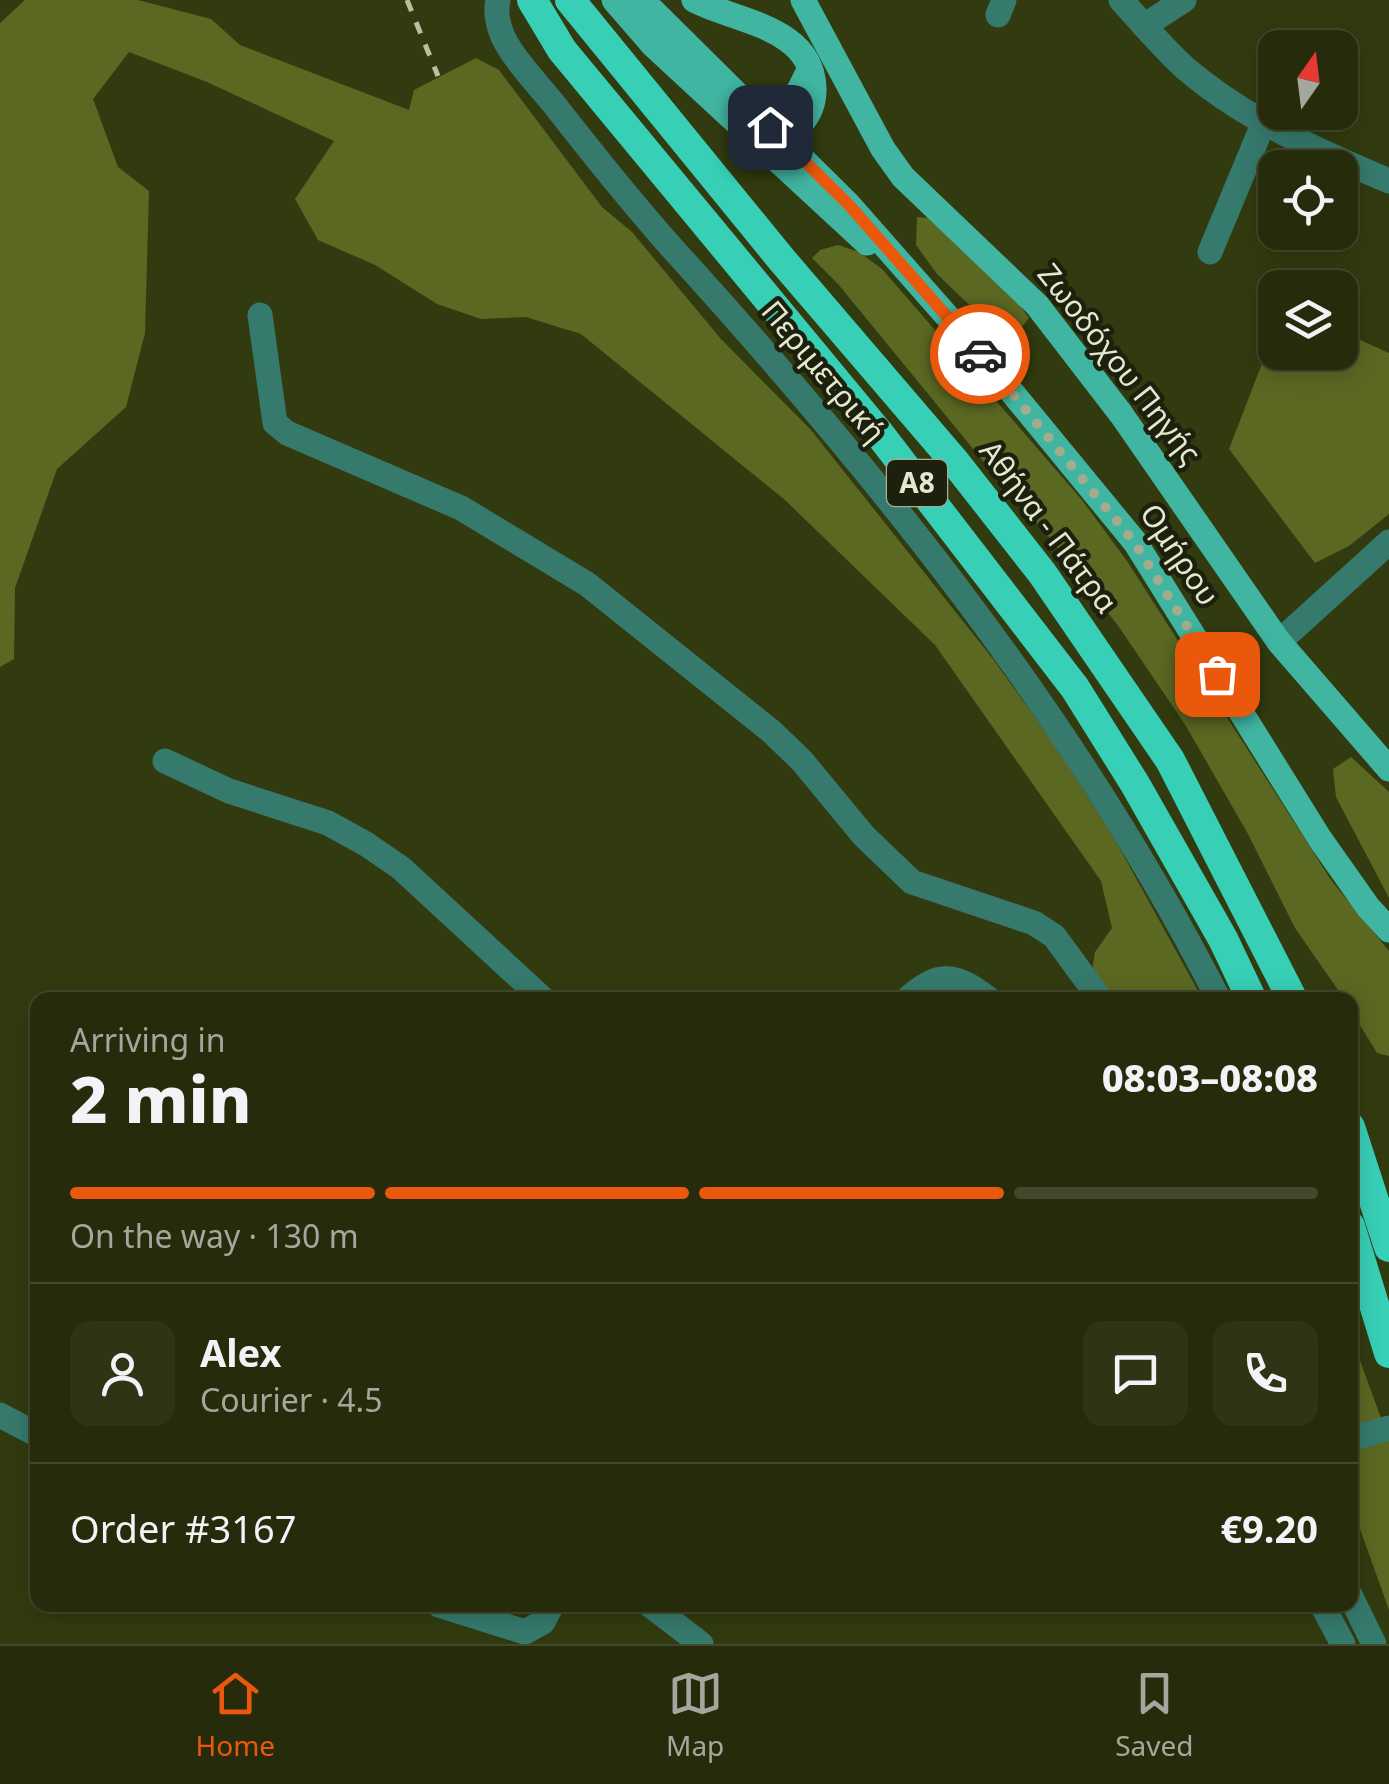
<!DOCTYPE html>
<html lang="en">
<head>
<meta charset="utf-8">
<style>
	:root { --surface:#262c0b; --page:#2e3414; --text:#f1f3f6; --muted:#a4a79d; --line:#42482c; --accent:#ea580c }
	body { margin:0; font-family:"Noto Sans",sans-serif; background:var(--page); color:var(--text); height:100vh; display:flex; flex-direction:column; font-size:38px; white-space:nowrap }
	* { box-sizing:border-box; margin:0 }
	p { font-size:32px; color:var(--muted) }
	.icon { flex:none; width:55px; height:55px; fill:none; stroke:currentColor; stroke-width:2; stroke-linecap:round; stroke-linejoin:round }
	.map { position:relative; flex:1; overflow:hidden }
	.sheet { position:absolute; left:30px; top:992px; width:1328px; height:620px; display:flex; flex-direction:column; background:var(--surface); border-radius:20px; box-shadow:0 5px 25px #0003,0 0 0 2px var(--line) }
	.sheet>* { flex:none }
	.needle { width:65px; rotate:14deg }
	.buttons { position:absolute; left:1258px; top:30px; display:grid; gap:20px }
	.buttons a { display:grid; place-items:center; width:100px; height:100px; border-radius:20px; background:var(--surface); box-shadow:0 5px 25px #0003,0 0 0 2px var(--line); font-size:50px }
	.pin { position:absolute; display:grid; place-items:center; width:85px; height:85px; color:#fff; margin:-42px; border-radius:20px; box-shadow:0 5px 15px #0006 }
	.courier { position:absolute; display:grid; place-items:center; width:100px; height:100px; margin:-50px; border:8px solid #ea580c; border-radius:50%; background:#fff; color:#222; box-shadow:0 2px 12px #0007 }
	.overview em { font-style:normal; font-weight:800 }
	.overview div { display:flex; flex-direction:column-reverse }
	.overview { display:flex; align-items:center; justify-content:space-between; height:170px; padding:0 40px }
	h1 { font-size:65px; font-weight:800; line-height:75px }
	.bar { display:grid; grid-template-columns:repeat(4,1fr); gap:15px 10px; align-content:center; height:120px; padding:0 40px }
	.bar i { height:12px; border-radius:8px; background:var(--line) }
	.bar .on { background:var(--accent) }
	.bar p { grid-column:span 4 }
	.line { display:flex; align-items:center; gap:25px; padding:0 40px; border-top:2px solid var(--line) }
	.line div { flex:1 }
	.round { display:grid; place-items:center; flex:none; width:105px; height:105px; border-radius:20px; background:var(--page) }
	.dock { display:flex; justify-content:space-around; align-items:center; height:140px; border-top:2px solid var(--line); background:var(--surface); font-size:28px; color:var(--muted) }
	.dock a { display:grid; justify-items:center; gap:5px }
	.dock .on { color:var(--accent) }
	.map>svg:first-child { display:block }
	.green { fill:#5b6822 }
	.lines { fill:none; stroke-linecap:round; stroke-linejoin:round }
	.minor { stroke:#367a6d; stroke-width:25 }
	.major { stroke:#40b6a2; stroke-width:25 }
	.highway { stroke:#38cfb7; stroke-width:30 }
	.rail { stroke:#b8bfa2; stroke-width:5; stroke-dasharray:12 12; stroke-linecap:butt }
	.done { stroke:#a5ac8d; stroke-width:10; stroke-dasharray:0 18 }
	.route { stroke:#ea580c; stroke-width:12 }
	.labels { text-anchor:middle; stroke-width:9; stroke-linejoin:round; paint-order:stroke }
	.shield { fill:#1c200d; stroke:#a7ad96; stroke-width:2.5 }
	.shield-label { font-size:28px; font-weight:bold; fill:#e3e9d1 }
	.street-label { font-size:30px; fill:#e3e9d1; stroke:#1c200d }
</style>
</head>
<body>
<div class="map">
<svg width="1389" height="1644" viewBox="0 0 1389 1644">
	<rect width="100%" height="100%" fill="#323b0f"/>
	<!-- green -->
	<g class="green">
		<polygon points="25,0 138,0 211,19 240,45 409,110 414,90 476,58 499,70 602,207 632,232 721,339 811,430 993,659 1055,745 1114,838 1203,1000 1109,1000 1092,971 1095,952 1112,928 1101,881 935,645 785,500 581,334 526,317 481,319 437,304 375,265 318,240 295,199 334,141 207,82 129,52 93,99 118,167 149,191 145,333 126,407 57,469 15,588 14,659 0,667 0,23"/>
		<polygon points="917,217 928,218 1010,291 1029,318 1020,329 988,323 937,274 916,245"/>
		<polygon points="838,245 859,252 882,269 1082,500 1127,561 1331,880 1389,951 1389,1056 1377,1053 1350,1009 1350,1000 1345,1000 1295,928 1248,834 1186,726 1119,627 1050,538 1006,489 838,284 812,258 820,250"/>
		<polygon points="1275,330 1275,352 1340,352 1340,331 1389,353 1389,514 1349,546 1315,563 1229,449"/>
		<polygon points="1351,757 1389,792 1389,898 1336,797 1333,769"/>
		<polygon points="1350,1333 1389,1440 1389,1610 1350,1501"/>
	</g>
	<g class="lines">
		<!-- minor -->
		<g class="minor">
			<path d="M498 0C495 12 498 25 503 37 515 61 536 82 553 103 592 153 631 202 673 249 882 479 1078 723 1219 1000"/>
			<path d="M1121 0C1142 23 1162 47 1185 68 1244 119 1318 151 1389 181"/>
			<polyline points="998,15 1004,0"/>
			<polyline points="1144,26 1184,0"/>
			<polyline points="1210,252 1264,122"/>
			<polyline points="260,315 275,423 287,433 461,508 587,584 772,732 802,761 864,836 912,882 1034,923 1054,936 1101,1000"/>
			<polyline points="1279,642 1389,542"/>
			<polyline points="165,761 229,791 328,823 366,844 401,868 544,1000"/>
			<path d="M906 1000C940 970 955 973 990 1000"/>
			<polyline points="0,1415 38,1435"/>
			<polyline points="1350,1439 1389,1428"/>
			<polyline points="1350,1595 1374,1644"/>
			<polyline points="439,1605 525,1632 543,1622 552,1605"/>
			<polyline points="650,1605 701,1644"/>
			<polyline points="1322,1605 1343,1644"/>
		</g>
		<!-- major -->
		<g class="major">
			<polyline points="614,0 653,45 867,243"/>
			<polyline points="642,0 849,205 983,357 1135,542 1320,839 1368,907 1389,930"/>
			<path d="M694 0C737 22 812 27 814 88 815 118 793 134 769 148"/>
			<polyline points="803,0 883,149 903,177 1037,305 1121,414 1279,642 1389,769"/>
			<polyline points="758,139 790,108 808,72"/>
		</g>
		<!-- highway -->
		<g class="highway">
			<polyline points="532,0 562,50 878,432 1075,688 1135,784 1223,939 1252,1000"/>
			<polyline points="570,0 782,260 955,462 1042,573 1170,760 1293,1000"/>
			<polyline points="1350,1127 1389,1247"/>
			<polyline points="1350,1226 1389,1353"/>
		</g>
		<!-- rail -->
		<polyline class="rail" points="407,0 438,76"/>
	</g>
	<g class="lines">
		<!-- done -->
		<polyline class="done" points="980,354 1134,542 1217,674"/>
		<!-- route -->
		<polyline class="route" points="770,127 849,205 980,354"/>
	</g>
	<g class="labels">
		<!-- shield labels -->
		<rect class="shield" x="887" y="460" width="60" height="46" rx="8"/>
		<g class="shield-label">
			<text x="917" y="493">Α8</text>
		</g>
		<!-- street labels -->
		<g class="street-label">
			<text transform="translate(1119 364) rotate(52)" y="10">Ζωοδόχου Πηγής</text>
			<text transform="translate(823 372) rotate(50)" y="10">Περιμετρική</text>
			<text transform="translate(1048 527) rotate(53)" y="10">Αθήνα - Πάτρα</text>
			<text transform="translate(1179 555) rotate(56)" y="10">Ομήρου</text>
		</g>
	</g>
</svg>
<div class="buttons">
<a><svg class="needle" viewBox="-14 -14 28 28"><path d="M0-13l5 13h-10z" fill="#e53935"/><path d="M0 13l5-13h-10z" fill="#a4a79d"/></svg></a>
<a><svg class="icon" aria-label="locate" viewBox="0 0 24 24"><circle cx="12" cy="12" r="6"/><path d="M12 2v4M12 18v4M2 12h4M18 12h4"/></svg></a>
<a><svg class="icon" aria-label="layers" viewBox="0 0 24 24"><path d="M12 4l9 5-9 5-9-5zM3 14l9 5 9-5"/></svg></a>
</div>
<div class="pin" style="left:1217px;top:674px;background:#ea580c"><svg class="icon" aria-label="bag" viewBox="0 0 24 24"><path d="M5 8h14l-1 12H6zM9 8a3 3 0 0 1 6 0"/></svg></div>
<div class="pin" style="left:770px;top:127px;background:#1f2937"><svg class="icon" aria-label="home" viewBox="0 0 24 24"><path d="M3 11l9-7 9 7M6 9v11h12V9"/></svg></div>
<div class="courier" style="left:980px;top:354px"><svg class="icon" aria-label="car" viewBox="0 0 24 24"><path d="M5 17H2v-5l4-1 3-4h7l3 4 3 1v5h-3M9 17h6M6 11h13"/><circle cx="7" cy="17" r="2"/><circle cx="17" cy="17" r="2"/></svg></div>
<section class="sheet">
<div class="overview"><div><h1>2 min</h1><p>Arriving in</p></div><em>08:03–08:08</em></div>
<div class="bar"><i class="on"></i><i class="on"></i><i class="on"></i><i></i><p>On the way · 130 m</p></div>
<div class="line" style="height:180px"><a class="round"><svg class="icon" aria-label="person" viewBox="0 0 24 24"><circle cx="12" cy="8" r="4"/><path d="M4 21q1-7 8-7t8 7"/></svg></a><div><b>Alex</b><p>Courier · 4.5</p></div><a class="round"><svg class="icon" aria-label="chat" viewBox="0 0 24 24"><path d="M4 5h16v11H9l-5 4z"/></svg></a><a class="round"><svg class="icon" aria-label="phone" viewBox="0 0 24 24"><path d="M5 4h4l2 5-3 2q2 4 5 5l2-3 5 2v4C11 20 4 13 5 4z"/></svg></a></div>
<div class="line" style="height:130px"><div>Order #3167</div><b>€9.20</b></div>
</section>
</div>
<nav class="dock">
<a class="on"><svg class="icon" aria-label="home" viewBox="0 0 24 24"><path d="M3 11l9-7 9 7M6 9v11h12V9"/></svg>Home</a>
<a><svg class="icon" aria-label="map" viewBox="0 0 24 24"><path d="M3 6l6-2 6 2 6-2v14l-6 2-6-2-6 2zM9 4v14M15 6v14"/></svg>Map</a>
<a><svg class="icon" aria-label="saved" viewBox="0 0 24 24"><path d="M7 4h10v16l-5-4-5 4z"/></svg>Saved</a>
</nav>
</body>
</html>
